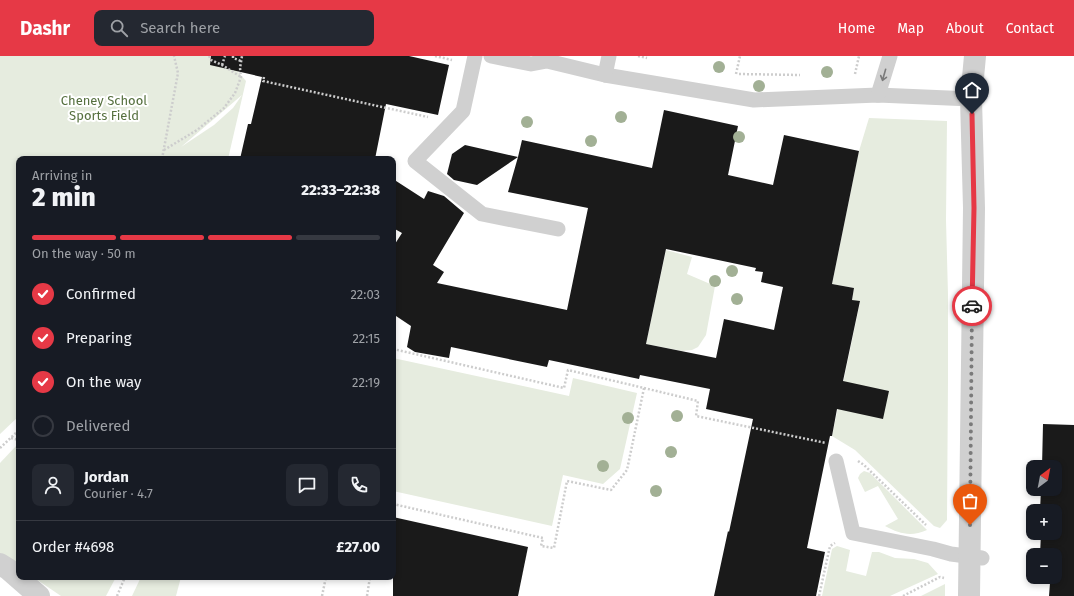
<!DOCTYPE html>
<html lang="en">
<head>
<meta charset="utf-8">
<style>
	:root { --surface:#171b24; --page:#242831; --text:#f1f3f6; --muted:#9ea1a6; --line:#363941; --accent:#e63946 }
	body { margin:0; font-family:"Fira Sans",sans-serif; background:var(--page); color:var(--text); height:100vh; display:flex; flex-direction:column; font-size:15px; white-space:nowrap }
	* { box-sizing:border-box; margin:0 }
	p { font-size:13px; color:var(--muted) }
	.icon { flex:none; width:22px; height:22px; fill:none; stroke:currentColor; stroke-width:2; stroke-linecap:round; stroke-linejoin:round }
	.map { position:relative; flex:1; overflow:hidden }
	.side { position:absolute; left:16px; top:100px; width:380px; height:424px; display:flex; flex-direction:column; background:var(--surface); border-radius:8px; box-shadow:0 2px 6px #0003 }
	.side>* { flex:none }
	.needle { width:26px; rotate:32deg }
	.controls { position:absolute; left:1026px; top:404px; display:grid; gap:8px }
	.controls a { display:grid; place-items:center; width:36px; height:36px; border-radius:8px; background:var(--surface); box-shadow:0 2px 6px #0003; font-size:20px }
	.pin { position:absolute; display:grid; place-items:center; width:34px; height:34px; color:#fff; margin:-41px -17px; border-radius:50% 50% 50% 0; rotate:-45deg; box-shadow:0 0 4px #0007 }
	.pin .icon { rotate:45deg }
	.courier { position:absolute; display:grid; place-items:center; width:40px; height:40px; margin:-20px; border:3px solid #e63946; border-radius:50%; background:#fff; color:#222; box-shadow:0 1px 5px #0007 }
	.head em { font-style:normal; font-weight:800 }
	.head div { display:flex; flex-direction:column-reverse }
	.head { display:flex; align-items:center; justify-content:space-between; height:68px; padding:0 16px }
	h1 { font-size:26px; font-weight:800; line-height:30px }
	.bar { display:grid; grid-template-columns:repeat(4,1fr); gap:6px 4px; align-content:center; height:48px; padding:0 16px }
	.bar i { height:5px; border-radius:3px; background:var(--line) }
	.bar .active { background:var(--accent) }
	.bar p { grid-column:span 4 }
	.line { display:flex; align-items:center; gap:10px; padding:0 16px; border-top:1px solid var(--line) }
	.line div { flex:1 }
	.round { display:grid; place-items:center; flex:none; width:42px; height:42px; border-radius:8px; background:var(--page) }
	ol { padding:0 16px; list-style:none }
	li { display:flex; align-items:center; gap:12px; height:44px }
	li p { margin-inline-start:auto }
	li .icon { padding:4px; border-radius:50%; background:var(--accent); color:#fff; stroke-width:4 }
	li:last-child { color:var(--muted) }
	li i { width:22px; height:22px; border:2px solid var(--line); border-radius:50% }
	header { display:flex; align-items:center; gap:24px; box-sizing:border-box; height:56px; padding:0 20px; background:var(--accent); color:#fff }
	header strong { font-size:19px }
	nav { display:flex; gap:22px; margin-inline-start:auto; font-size:14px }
	.search { width:280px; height:36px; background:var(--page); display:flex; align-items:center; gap:10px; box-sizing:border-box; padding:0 14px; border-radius:8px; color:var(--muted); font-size:15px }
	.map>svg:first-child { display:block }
	.green { fill:#e6ecdf; fill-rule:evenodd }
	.building { fill:#1a1a1a; fill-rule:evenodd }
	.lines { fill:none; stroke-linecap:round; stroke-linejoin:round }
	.path { stroke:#cdcdcd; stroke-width:2.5; stroke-dasharray:2 2; stroke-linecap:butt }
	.service { stroke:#d0d0d0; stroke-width:15 }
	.minor { stroke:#d0d0d0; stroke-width:22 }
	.tertiary { stroke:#d0d0d0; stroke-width:22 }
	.tree { fill:#a2b095 }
	.oneway { stroke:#7a7a7a }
	.done { stroke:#7a7a7a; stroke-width:4; stroke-dasharray:0 7.2 }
	.route { stroke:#e63946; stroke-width:5 }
	.labels { text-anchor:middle; stroke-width:4; stroke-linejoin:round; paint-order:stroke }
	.park-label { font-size:13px; fill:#56703f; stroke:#fff }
</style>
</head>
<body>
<header>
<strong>Dashr</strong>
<div class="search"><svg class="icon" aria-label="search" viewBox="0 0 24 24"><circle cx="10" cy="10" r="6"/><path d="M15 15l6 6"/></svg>Search here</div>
<nav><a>Home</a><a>Map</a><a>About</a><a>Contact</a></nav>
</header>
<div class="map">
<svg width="1074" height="540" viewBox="0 0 1074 540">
	<rect width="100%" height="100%" fill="#fff"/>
	<!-- green -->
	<g class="green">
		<path d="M0 0H224L246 25 228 103H19V360L0 378ZM242 39 233 52 214 69 181 91Z"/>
		<polygon points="869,62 947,65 946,164 948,239 948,323 947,464 940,472 934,470 855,394 832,380 860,246 852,244 854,232 832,228 859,95"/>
		<polygon points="666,194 692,201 687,218 715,230 706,279 698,291 692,294 682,295 646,288"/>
		<polygon points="393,302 569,340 573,322 637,337 620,413 603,428 563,419 552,470 393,435"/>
		<polygon points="17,389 19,389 19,511 0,499 0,407"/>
		<path d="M864 415 870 417 927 474C911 481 900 478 885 470L898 463 878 430 865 436 858 422 860 418Z"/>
		<polygon points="837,490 850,494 846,515 866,520 872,496 879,496 895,502 914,503 928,507 938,518 890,540 822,540 832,493"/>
		<polygon points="33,521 116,521 106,540 61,540"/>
		<polygon points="141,521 181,521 176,540 132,540"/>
		<polygon points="945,528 945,540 921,540"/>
	</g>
	<!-- building -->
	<g class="building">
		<polygon points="211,0 409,0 449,9 438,59 386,48 375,103 240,103 248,68 251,68 262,21 210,9"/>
		<path d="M664 54 738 70 728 119 773 129 784 79 859 95 832 228 854 232 852 244 860 245 843 325 889 335 883 363 837 353 832 380H830L807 492 825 496 816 540H714L728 475 729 476 753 363 706 353 710 333 640 319 639 323 549 304 547 311 451 291 449 302 415 296 407 291 411 270 393 258V191L402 177 393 172V123L424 143 428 135 444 140 464 157 433 209 444 216 437 227 567 254 588 152 508 136 518 101 477 129 454 124 447 118 452 98 465 89 518 101 522 84 652 112ZM666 193 756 212 755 215 763 216 761 226 783 231 774 274 724 263 716 302 646 288Z"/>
		<polygon points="1043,368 1074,369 1074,540 1049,540 1050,527 1038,526 1038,521 1055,521 1055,499 1040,499 1041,477 1055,477 1055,455 1040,455 1041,433 1055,433 1055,411 1042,411"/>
		<polygon points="393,461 528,491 518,540 393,540"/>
	</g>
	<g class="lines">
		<!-- path -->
		<g class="path">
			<polyline points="209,0 211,4 222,9 241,21"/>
			<polyline points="233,0 233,2 241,5"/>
			<polyline points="435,0 452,4"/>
			<polyline points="638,0 647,2"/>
			<polyline points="222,9 225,0"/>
			<polyline points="736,18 740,0"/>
			<polyline points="739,18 800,19"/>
			<polyline points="855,18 859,0"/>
			<polyline points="264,21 263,25 428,61"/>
			<polyline points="164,94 197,74 224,52 235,37 241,21 240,12 242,0"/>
			<polyline points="162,103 178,17 174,0"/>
			<polyline points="393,293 564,332 568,314 644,332 627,414 611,434 567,425 554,492 541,490 543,482 393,448"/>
			<polyline points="644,332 698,345 696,360 826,387"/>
			<polyline points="11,382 19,384"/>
			<polyline points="0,392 19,374"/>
			<polyline points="858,405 864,409 926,469"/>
			<polyline points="117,540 125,521"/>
			<polyline points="322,540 326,521"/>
			<polyline points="367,540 370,521"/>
			<polyline points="819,540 830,490 835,487"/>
			<polyline points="903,540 940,521 944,522"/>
		</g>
		<!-- service -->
		<g class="service">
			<polyline points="475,0 463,55 415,105 482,158 558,173"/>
			<polyline points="491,0 531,8 547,5 605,19 754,44 878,39 971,43"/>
			<polyline points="605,19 609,0"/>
			<polyline points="878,39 890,0"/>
			<polyline points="836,405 853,477 933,493 951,498 982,502"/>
		</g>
		<!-- minor -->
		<polyline class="minor" points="0,508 8,513 39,540"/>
		<!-- tertiary -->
		<polyline class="tertiary" points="969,540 974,152 971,43 975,0"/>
	</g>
	<!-- trees -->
	<g class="tree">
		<circle cx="719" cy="11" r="6"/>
		<circle cx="827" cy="16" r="6"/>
		<circle cx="759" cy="30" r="6"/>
		<circle cx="621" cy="61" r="6"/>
		<circle cx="527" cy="66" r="6"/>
		<circle cx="739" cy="81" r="6"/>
		<circle cx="591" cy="85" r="6"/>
		<circle cx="732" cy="215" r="6"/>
		<circle cx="715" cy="225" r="6"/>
		<circle cx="737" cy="243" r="6"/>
		<circle cx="677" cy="360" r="6"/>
		<circle cx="628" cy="362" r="6"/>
		<circle cx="671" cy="396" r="6"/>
		<circle cx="603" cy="410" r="6"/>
		<circle cx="656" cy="435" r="6"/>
	</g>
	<!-- one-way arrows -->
	<defs><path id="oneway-shaft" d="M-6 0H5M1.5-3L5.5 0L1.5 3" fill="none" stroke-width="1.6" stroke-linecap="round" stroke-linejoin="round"/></defs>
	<use class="oneway" href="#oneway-shaft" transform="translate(884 19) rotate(106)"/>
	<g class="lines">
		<!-- done -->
		<polyline class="done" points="970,469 972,250"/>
		<!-- route -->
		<polyline class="route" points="972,58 974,152 972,250"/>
	</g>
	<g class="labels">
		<!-- park labels -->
		<g class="park-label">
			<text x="104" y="49">Cheney School<tspan x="104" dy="15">Sports Field</tspan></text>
		</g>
	</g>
</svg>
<div class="controls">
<a><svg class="needle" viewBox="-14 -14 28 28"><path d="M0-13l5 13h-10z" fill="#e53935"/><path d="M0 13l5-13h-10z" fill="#9ea1a6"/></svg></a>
<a>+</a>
<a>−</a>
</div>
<div class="pin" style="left:970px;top:469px;background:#ea580c"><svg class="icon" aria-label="bag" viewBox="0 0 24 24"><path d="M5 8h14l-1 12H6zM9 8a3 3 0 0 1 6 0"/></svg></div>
<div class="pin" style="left:972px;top:58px;background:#1f2937"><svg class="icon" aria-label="home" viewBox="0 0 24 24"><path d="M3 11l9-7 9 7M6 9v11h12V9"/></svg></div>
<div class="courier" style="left:972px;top:250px"><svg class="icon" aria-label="car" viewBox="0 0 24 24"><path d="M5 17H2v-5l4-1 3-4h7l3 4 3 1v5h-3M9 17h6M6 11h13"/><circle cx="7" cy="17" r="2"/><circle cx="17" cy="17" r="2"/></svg></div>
<section class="side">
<div class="head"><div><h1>2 min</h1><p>Arriving in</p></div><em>22:33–22:38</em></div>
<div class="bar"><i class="active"></i><i class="active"></i><i class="active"></i><i></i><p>On the way · 50 m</p></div>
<ol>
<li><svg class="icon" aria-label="check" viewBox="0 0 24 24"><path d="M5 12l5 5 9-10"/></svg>Confirmed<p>22:03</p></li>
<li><svg class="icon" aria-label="check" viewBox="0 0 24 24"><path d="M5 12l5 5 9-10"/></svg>Preparing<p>22:15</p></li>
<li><svg class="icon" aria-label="check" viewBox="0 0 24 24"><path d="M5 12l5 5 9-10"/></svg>On the way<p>22:19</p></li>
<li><i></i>Delivered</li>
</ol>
<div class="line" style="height:72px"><a class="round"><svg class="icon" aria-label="person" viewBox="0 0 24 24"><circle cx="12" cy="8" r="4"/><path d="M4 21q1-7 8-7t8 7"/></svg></a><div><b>Jordan</b><p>Courier · 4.7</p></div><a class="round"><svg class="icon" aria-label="chat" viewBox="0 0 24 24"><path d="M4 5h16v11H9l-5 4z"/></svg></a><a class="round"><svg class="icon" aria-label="phone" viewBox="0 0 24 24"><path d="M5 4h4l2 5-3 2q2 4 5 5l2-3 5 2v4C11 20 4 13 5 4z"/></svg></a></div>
<div class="line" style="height:52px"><div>Order #4698</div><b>£27.00</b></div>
</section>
</div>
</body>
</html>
